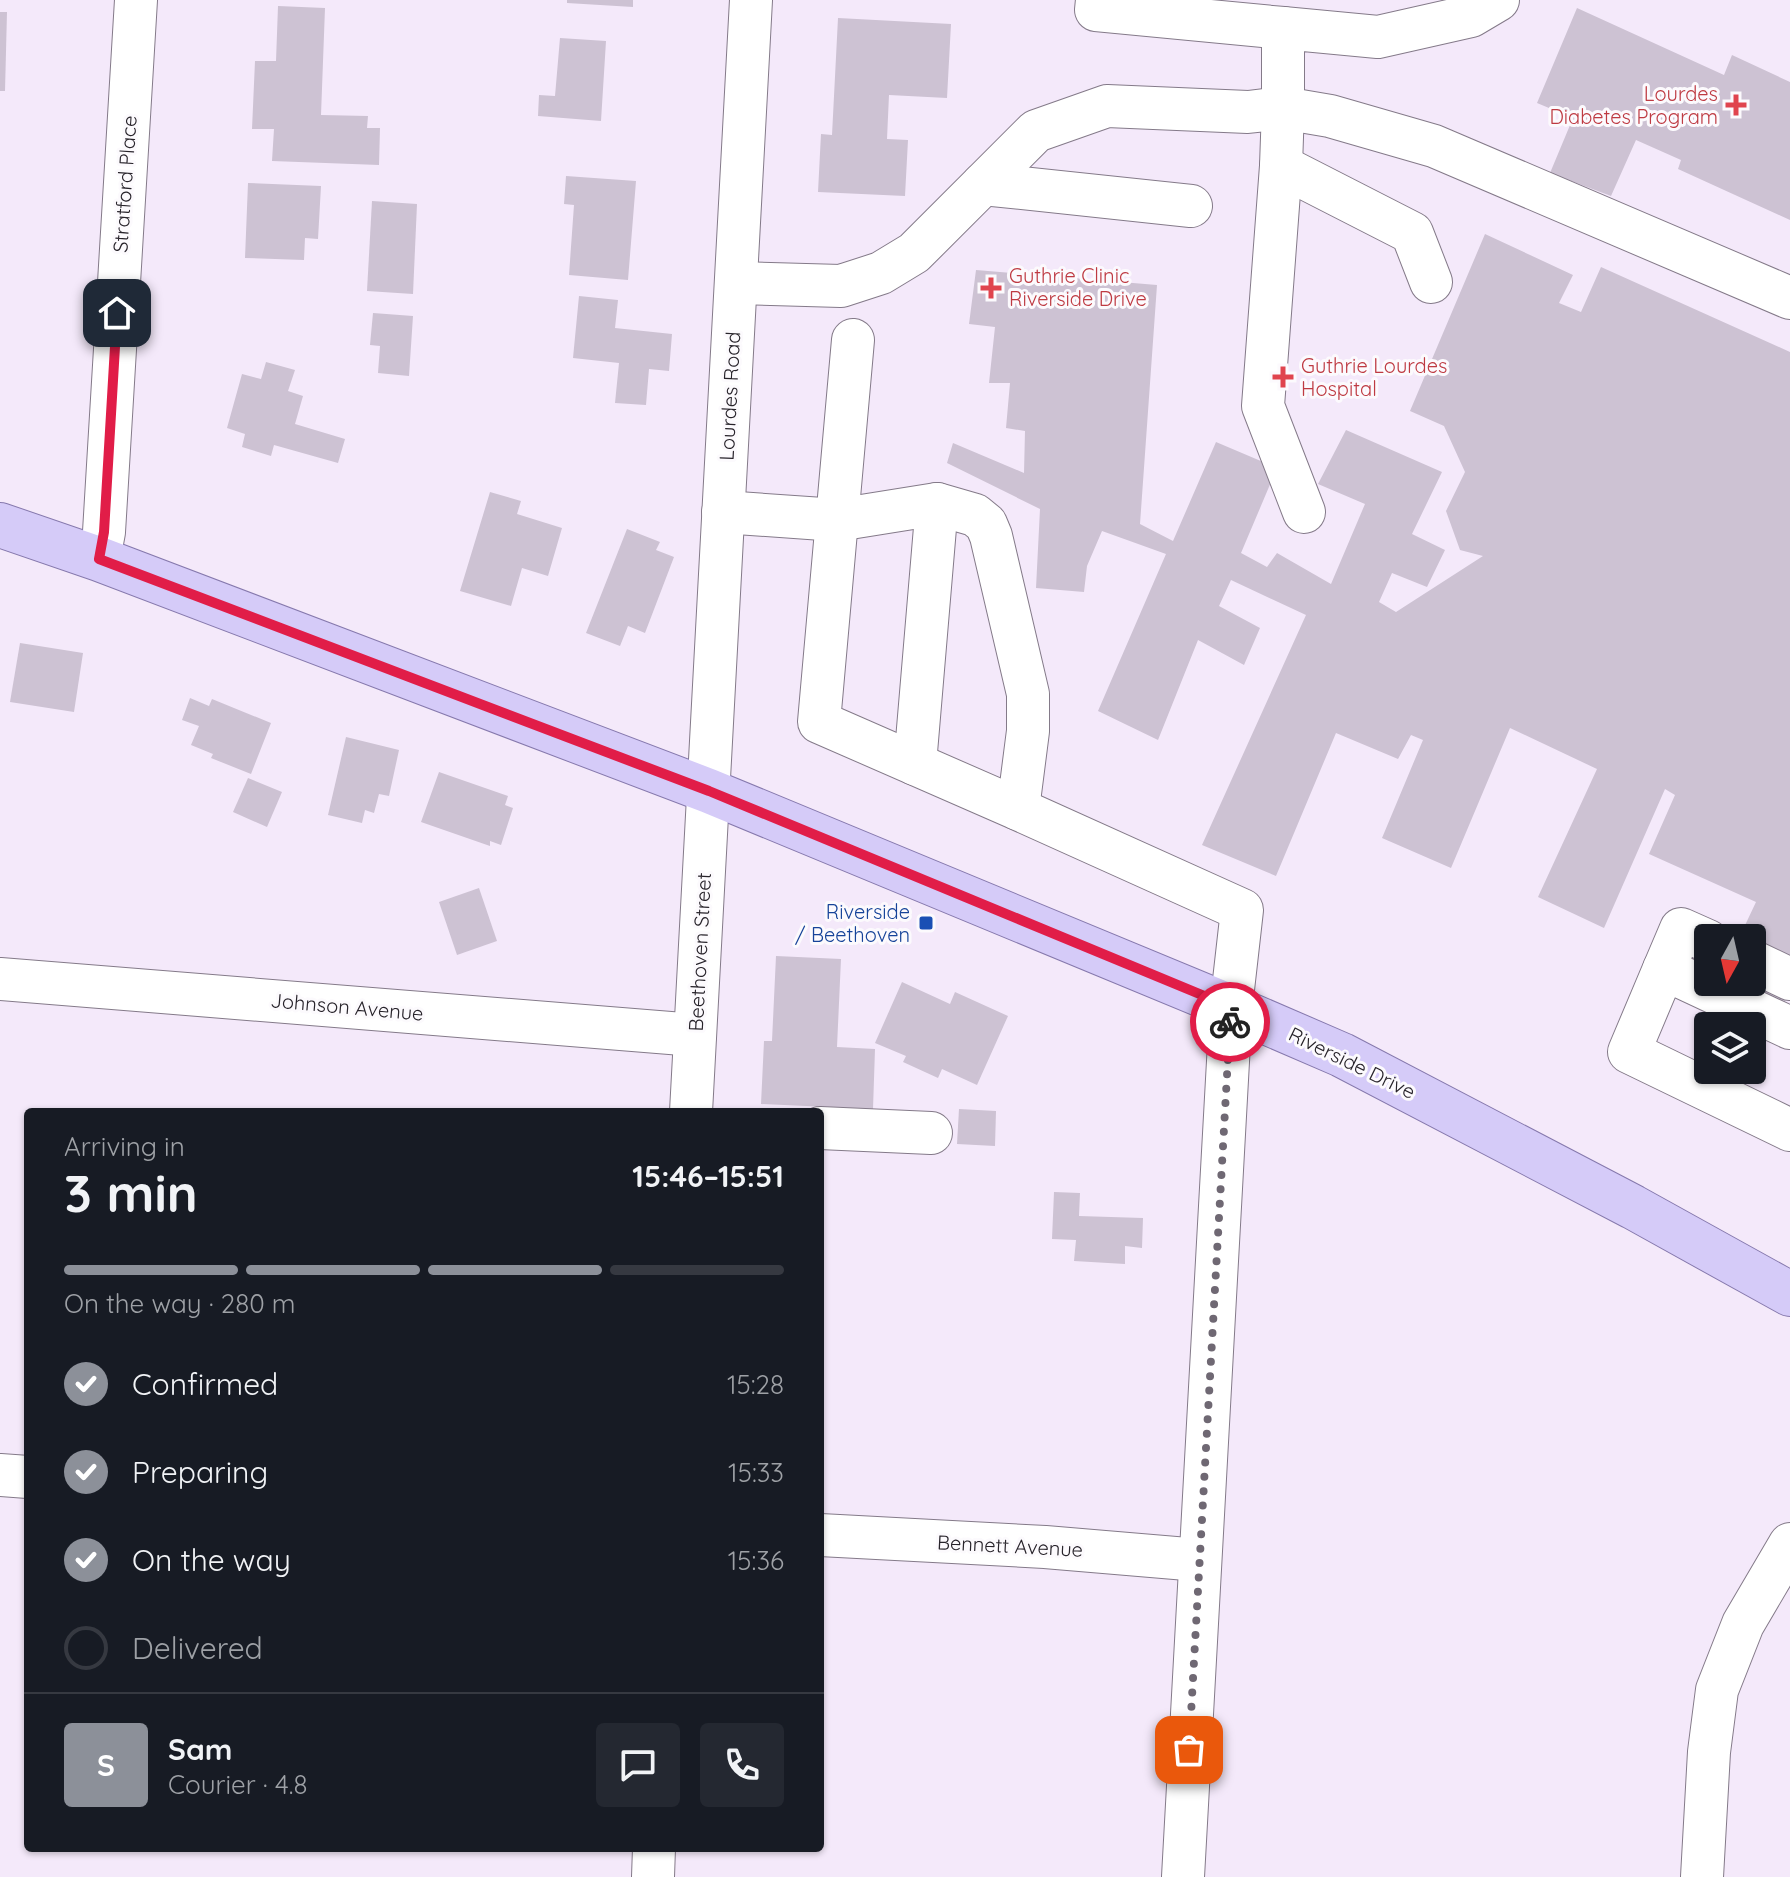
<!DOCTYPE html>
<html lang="en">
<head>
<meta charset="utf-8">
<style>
	:root { --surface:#171b24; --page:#242831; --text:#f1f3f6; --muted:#9ea1a6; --line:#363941; --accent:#8c9099 }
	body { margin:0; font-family:Quicksand,sans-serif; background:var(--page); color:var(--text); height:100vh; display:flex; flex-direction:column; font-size:30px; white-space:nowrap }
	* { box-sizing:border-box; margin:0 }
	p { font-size:26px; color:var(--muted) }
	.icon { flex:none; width:44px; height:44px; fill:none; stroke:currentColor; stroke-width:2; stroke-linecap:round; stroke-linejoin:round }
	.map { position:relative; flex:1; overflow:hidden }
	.panel { position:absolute; left:24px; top:1108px; width:800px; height:744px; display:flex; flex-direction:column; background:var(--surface); border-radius:8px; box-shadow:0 2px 6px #0004 }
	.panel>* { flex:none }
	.needle { width:52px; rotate:188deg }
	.controls { position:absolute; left:1694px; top:924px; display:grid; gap:16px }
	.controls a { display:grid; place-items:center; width:72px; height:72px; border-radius:8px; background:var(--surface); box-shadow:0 2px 6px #0004; font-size:40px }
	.pin { position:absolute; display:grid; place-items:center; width:68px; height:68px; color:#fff; margin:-34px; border-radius:16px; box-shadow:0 4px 12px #0006 }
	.courier { position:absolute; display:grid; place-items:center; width:80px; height:80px; margin:-40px; border:6px solid #e11d48; border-radius:50%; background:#fff; color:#222; box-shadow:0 2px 10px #0007 }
	.headline em { font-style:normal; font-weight:700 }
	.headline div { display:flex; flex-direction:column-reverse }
	.headline { display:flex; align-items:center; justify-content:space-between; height:136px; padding:0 40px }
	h1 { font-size:52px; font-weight:700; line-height:60px }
	.bar { display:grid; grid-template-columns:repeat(4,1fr); gap:12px 8px; align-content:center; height:96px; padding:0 40px }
	.bar i { height:10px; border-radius:6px; background:var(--line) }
	.bar .on { background:var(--accent) }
	.bar p { grid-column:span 4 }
	.line { display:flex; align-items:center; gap:20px; padding:0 40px; border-top:2px solid var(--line) }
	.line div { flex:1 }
	.round { display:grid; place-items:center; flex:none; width:84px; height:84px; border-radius:8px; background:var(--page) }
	ol { padding:0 40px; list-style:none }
	li { display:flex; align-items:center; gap:24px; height:88px }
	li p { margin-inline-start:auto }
	li .icon { padding:8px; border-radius:50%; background:var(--accent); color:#fff; stroke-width:4 }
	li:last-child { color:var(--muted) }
	li i { width:44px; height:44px; border:4px solid var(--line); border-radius:50% }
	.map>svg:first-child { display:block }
	.building { fill:#cdc2d3 }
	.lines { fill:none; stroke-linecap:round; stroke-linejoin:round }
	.minor-casing { stroke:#847a89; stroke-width:44 }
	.major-casing { stroke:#8679ad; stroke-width:46 }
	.minor { stroke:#fff; stroke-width:42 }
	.major { stroke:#d5cbf8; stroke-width:44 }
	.done { stroke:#6f6873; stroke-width:8; stroke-dasharray:0 14.4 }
	.route { stroke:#e11d48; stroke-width:10 }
	.health-dot { fill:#e0444e; stroke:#fcfafd; stroke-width:3 }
	.transit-dot { fill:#1a4fb4; stroke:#fcfafd; stroke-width:3 }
	.labels { text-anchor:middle; stroke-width:6; stroke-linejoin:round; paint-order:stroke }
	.health-label { font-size:20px; fill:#be3a42; stroke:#fcfafd; text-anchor:start }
	.street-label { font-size:20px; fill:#27232a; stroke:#fcfafd }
	.transit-label { font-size:20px; fill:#164399; stroke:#fcfafd; text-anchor:end }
</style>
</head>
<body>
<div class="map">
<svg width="1790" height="1877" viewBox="0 0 1790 1877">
	<rect width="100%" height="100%" fill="#f4e9fa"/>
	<!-- building -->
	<g class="building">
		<polygon points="567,0 633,0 633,7 567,3"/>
		<polygon points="278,6 325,8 321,115 368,116 367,128 380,128 379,165 272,161 274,129 252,129 255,61 276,61"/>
		<polygon points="1577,8 1724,75 1732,55 1790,82 1790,220 1678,169 1681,160 1636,140 1611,196 1550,173 1573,118 1537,103"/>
		<polygon points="0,12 7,12 5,91 0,91"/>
		<polygon points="838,18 951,24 947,98 889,95 887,139 908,140 905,196 818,192 821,134 832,135"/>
		<polygon points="560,38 606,41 601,121 538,116 539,95 555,96"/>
		<polygon points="566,176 636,181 628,280 569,275 574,205 564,204"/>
		<polygon points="248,183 321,186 318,239 305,238 304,260 245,258"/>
		<polygon points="372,201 417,204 413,294 367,291"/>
		<polygon points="1485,234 1573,275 1559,303 1581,312 1601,267 1790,352 1790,989 1785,1001 1739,982 1752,982 1752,938 1739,938 1756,902 1649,854 1675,795 1665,789 1604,928 1538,897 1597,769 1510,728 1451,868 1382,838 1423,740 1411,735 1398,759 1336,733 1276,876 1202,845 1306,615 1231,580 1219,606 1260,628 1244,665 1198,640 1158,740 1098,711 1166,554 1102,531 1087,566 1084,592 1036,588 1040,509 947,463 953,443 1024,473 1025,431 1006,428 1010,383 989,383 995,327 969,324 976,270 1157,285 1140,524 1173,541 1216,442 1277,468 1241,553 1267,567 1277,553 1331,584 1365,504 1318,484 1346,430 1442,472 1412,534 1445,550 1427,587 1392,573 1379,602 1396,612 1483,556 1460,550 1446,511 1465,472 1444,426 1410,411"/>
		<polygon points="579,296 618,300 615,328 672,334 669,371 649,369 646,405 615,403 619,363 573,358"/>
		<polygon points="373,313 413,316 409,376 378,373 380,346 370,345"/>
		<polygon points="266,362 295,370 288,391 303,396 295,424 345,439 338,463 274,445 271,456 242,447 245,434 227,428 242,374 261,379"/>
		<polygon points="490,492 521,501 517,514 562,528 548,576 522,568 511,606 460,591"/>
		<polygon points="627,529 660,542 656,550 674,557 645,633 628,626 620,646 586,633"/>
		<polygon points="20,643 83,653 74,712 10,702"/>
		<polygon points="190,698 209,706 212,699 271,723 251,774 211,758 213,754 191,745 199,726 182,720"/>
		<polygon points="346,737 399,750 389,796 379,794 374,813 365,810 362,823 328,815"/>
		<polygon points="439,772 508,796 505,805 513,808 501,845 490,841 490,846 421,822"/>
		<polygon points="248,778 282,792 267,827 233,812"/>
		<polygon points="479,888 497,941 457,955 439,902"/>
		<polygon points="776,956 841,959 837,1047 875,1049 873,1109 761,1104 764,1041 772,1041"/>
		<polygon points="902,982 950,1004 955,992 1008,1016 977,1085 942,1069 938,1078 903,1062 906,1056 875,1043"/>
		<polygon points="959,1109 996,1111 995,1146 957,1144"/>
		<polygon points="1054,1192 1080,1193 1079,1216 1143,1218 1142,1248 1125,1246 1125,1264 1074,1261 1076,1240 1052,1239"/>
	</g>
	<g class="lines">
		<defs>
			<g id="minor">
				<polyline points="1097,0 1096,10 1283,28"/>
				<polyline points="1281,166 1412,233 1431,282"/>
				<polyline points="983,184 1191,206"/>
				<polyline points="736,283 841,286 881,273 914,253 1036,131 1107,106 1248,112 1283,108 1330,116 1434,146 1790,298"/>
				<polyline points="853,340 819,722 1018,809 1242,910 1231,1007 1183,1877"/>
				<polyline points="723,512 837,520 937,504 975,515 986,524 991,536 1028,694 1028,731 1018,809"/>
				<polyline points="1304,512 1263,406 1281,166 1283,108 1283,28 1378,37 1471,16 1498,0"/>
				<polyline points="99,559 104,532 136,0"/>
				<polyline points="915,764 937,504"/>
				<polyline points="1752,961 1790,979"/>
				<polyline points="1664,969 1681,929 1708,941"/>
				<polyline points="0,979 695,1035"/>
				<polyline points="1790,1028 1664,969 1629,1052 1790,1130"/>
				<polyline points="691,1112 751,0"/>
				<polyline points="820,1128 931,1133"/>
				<polyline points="0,1475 28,1477"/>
				<polyline points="820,1535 1045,1547 1199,1560"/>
				<polyline points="653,1877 654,1848"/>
				<polyline points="1702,1877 1709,1752 1717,1690 1743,1624 1790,1544"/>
			</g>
			<polyline id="major" points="0,525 99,559 709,791 1231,1007 1342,1055 1633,1207 1790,1294"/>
		</defs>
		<!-- minor casing -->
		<use href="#minor" class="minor-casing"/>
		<!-- major casing -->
		<use href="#major" class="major-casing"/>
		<!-- minor -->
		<use href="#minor" class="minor"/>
		<!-- major -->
		<use href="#major" class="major"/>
	</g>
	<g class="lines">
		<!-- done -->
		<polyline class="done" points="1189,1750 1230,1022"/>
		<!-- route -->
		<polyline class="route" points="117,313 104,532 99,559 709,791 1231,1007 1230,1022"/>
	</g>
	<!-- markers -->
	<g class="health-dot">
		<path d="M1732 93h8v8h8v8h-8v8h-8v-8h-8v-8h8z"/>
		<path d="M987 276h8v8h8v8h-8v8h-8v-8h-8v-8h8z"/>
		<path d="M1279 365h8v8h8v8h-8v8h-8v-8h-8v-8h8z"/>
	</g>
	<rect class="transit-dot" x="918" y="915" width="16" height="16" rx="4"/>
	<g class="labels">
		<!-- health labels -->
		<g class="health-label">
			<text x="1718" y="101" text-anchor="end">Lourdes<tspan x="1718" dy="23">Diabetes Program</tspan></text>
			<text x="1009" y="283">Guthrie Clinic<tspan x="1009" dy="23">Riverside Drive</tspan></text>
			<text x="1301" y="373">Guthrie Lourdes<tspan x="1301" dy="23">Hospital</tspan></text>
		</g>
		<!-- street labels -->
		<g class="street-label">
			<text transform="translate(125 184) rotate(-86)" y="7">Stratford Place</text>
			<text transform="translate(730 396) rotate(-87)" y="7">Lourdes Road</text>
			<text transform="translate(700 952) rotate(-87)" y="7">Beethoven Street</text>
			<text transform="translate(347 1007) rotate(5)" y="7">Johnson Avenue</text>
			<text transform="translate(1352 1063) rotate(26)" y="7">Riverside Drive</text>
			<text transform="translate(1010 1546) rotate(3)" y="7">Bennett Avenue</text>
		</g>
		<!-- transit labels -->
		<g class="transit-label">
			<text x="910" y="919">Riverside<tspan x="910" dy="23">/ Beethoven</tspan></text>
		</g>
	</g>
</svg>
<div class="controls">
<a><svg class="needle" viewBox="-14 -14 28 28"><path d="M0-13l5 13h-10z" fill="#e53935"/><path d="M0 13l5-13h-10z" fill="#9ea1a6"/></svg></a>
<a><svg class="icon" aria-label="layers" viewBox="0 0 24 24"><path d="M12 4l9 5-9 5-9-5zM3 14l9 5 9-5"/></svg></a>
</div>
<div class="pin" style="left:1189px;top:1750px;background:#ea580c"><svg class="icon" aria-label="bag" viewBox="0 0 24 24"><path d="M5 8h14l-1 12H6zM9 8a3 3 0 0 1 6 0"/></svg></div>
<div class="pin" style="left:117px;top:313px;background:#1f2937"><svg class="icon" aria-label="home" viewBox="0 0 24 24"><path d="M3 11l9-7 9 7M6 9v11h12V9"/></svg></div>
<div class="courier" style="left:1230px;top:1022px"><svg class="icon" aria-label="bike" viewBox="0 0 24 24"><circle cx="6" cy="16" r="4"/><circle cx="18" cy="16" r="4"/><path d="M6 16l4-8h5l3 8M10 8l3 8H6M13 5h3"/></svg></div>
<section class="panel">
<div class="headline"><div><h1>3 min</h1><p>Arriving in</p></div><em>15:46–15:51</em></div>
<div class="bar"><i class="on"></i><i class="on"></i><i class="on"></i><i></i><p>On the way · 280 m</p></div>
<ol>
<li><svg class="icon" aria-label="check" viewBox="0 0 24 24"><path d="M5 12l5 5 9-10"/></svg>Confirmed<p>15:28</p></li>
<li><svg class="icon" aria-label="check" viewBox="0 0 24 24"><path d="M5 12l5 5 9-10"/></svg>Preparing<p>15:33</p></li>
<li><svg class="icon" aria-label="check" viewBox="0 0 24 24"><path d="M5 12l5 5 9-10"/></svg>On the way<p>15:36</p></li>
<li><i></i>Delivered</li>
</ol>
<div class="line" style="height:144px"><b class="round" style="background:var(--accent);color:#fff">S</b><div><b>Sam</b><p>Courier · 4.8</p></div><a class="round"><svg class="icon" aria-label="chat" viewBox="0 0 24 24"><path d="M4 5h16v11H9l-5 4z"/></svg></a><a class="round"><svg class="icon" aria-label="phone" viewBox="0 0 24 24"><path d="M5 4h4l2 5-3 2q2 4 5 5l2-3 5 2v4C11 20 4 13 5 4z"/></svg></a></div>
</section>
</div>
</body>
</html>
